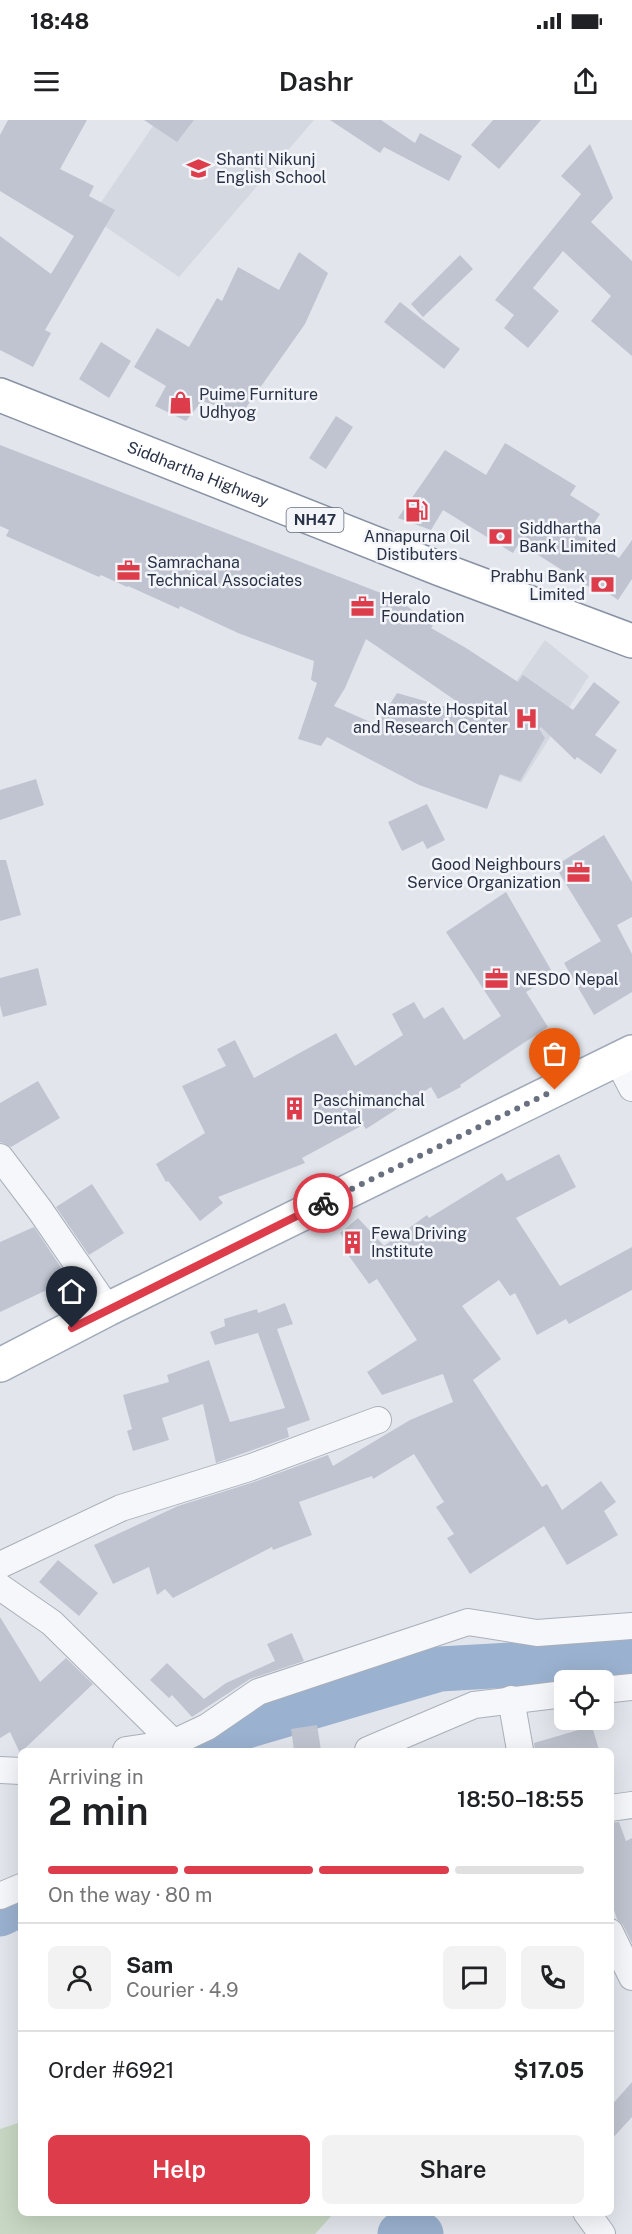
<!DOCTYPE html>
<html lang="en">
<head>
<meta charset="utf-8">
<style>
	:root { --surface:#fff; --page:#f2f2f2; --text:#202124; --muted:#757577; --line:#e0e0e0; --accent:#dd3c4b }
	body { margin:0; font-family:"Public Sans",sans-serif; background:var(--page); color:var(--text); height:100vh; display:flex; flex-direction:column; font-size:22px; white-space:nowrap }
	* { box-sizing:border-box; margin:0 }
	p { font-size:20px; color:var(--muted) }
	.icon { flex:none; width:33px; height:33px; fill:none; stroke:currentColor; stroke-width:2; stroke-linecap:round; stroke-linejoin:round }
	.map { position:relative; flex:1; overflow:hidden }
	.sheet { position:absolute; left:18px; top:1628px; width:596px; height:468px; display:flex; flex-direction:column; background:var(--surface); border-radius:9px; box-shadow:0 6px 24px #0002 }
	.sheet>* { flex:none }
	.buttons { position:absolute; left:554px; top:1550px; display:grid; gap:12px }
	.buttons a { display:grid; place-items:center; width:60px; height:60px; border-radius:9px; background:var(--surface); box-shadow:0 6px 24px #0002; font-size:30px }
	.pin { position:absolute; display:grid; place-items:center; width:51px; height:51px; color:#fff; margin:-62px -26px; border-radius:50% 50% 50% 0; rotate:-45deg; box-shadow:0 0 6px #0007 }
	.pin .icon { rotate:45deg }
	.courier { position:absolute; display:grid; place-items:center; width:60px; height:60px; margin:-30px; border:4px solid #dd3c4b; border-radius:50%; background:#fff; color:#222; box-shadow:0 2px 8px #0007 }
	.summary em { font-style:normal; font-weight:600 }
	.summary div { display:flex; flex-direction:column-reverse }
	.summary { display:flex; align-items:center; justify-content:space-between; height:102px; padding:0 30px }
	h1 { font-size:39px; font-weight:600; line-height:45px }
	.bar { display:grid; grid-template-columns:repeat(4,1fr); gap:9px 6px; align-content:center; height:72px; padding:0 30px }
	.bar i { height:8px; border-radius:4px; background:var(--line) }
	.bar .current { background:var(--accent) }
	.bar p { grid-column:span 4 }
	.line { display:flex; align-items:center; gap:15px; padding:0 30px; border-top:2px solid var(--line) }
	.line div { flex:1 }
	.round { display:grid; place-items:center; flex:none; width:63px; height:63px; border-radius:9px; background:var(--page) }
	.primary-button { display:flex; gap:12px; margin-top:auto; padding:12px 30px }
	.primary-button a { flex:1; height:69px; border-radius:9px; background:var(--accent); color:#fff; font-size:24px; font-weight:600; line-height:69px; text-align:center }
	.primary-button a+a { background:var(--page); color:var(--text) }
	.status { display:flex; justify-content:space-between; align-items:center; height:42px; padding:0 30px; background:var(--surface); direction:ltr }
	.status svg { height:16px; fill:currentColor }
	header { display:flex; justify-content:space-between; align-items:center; height:78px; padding:0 30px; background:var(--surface); font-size:27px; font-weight:600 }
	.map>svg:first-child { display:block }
	.built { fill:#d4d8e1 }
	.green { fill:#c7d7c3 }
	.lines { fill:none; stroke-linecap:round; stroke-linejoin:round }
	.river { stroke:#9ab1cf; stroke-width:45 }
	.building { fill:#bfc4d0; fill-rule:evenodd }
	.minor-casing { stroke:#aab0ba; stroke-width:28 }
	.primary-casing { stroke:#a0a9b9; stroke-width:36 }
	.trunk-casing { stroke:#8892a4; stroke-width:36 }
	.minor { stroke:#f6f7fa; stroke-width:26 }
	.primary { stroke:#fff; stroke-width:33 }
	.trunk { stroke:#fff; stroke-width:33 }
	.done { stroke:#697080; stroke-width:6; stroke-dasharray:0 10.8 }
	.route { stroke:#dd3c4b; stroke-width:8 }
	.labels { text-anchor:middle; stroke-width:5; stroke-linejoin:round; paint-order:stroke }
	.shield { fill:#f3f5f9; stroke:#656c7c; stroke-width:1.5 }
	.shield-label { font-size:15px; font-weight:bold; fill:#283146 }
	.poi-label { font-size:16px; fill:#283146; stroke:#f3f5f9; text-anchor:start }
	.street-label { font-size:16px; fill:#283146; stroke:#f3f5f9 }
</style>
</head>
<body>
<div class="status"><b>18:48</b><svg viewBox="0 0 49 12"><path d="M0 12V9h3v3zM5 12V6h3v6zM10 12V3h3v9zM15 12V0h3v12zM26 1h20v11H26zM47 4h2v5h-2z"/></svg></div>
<header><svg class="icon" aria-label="menu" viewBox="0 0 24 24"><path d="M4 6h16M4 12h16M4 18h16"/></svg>Dashr<svg class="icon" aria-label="share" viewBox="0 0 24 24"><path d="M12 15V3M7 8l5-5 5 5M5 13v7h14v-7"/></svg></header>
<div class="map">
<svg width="632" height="2114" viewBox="0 0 632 2114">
	<rect width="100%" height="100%" fill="#e2e6ec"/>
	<!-- built -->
	<g class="built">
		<polygon points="157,0 314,0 179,157 91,97"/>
		<polygon points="545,520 589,556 521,663 461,640"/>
	</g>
	<!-- green -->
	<polygon class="green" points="21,2002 21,2092 334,2093 315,2114 0,2114 0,2009"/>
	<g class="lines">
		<!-- river -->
		<g class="river">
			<polyline points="215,1630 233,1610 440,1549 632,1538"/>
			<polyline points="0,1794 21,1784"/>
			<polyline points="400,2114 413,2110 421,2114"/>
		</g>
	</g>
	<!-- building -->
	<g class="building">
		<polygon points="8,0 87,0 60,49 94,66 89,76 115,90 45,210 51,213 33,247 0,230 0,116 51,154 74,116 0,71 0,15"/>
		<polygon points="144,0 194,0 177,22"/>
		<polygon points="330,0 381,0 415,23 420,13 462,36 449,61 384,27 380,33"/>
		<polygon points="493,0 541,0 499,49 471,25"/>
		<polygon points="590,24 613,78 591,102 632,141 632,236 591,201 611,176 563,131 533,168 559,191 528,228 504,208 514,195 495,180 581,74 561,56"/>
		<polygon points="299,132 328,153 305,204 245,289 232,291 202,281 186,301 155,286 166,266 134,247 157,208 189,227 217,178 222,181 238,147 279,170"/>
		<polygon points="460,135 473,149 423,197 411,184"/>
		<polygon points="400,182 460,229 444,249 384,202"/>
		<polygon points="101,222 131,241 109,278 79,259"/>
		<polygon points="336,296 353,307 326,349 309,338"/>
		<polygon points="505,323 576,366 570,375 600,394 585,417 619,438 632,420 632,459 618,480 597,465 594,470 519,423 513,433 443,390 431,410 398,398 445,330 486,355"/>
		<path d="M0 325 399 480 433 506 431 508 466 528 518 562 523 555 573 590 594 562 620 582 595 615 617 630 601 654 577 637 575 640 541 607 539 609 545 618 520 661 500 654 487 689 419 665 327 617 321 626 298 619 317 563 311 560 314 541 238 513 180 486 179 489 128 466 127 467 101 455 99 457 6 416 9 410 0 406ZM366 519 385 532 478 596 397 573 377 605 334 586 345 568Z"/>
		<polygon points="36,659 44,685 0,700 0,670"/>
		<polygon points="427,684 445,720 427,729 423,721 402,731 388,702"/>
		<polygon points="604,715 632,762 632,797 617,805 632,834 632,872 594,895 564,843 601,821 555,746"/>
		<polygon points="0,740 6,740 21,795 0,801"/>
		<polygon points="506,772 554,855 526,872 548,907 460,965 461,967 438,979 431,967 366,1009 363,1005 302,1038 305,1043 218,1077 223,1083 200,1101 168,1061 166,1062 156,1044 205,1013 182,966 226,946 217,929 235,920 254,958 336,913 355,946 403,915 392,894 414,882 424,899 443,887 464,920 501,896 446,812"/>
		<polygon points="38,848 47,885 3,897 0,885 0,858"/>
		<polygon points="38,961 60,998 11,1027 0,1022 0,983"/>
		<polygon points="559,1034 576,1067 516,1098 560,1166 632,1127 632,1170 569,1204 566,1199 537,1215 515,1173 510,1176 499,1160 462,1186 501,1239 473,1260 542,1367 547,1364 562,1390 601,1361 616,1382 604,1391 618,1415 567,1445 544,1406 470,1454 447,1418 454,1414 436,1387 444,1382 414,1334 373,1359 372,1356 299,1382 312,1415 273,1430 272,1427 173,1478 165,1469 157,1475 149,1447 113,1464 94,1425 178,1386 254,1362 328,1335 333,1346 410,1300 453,1282 443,1254 382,1275 367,1252 417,1220 377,1159 369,1164 349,1136 353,1133 340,1113 358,1098 384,1126 427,1095 429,1098 502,1053 507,1061"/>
		<polygon points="92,1064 124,1113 89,1135 56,1087"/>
		<polygon points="34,1107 64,1152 62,1153 66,1161 0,1192 0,1122"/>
		<polygon points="285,1183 293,1204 277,1209 310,1300 287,1308 289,1317 216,1343 203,1284 162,1298 169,1320 133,1331 127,1311 132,1309 123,1275 169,1262 167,1255 209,1240 230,1302 285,1288 258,1213 215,1225 210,1212 225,1206 224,1199 257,1189 258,1193"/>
		<polygon points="58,1440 98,1473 79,1496 39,1462"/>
		<polygon points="0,1497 40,1562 66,1538 93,1564 20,1633 10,1612 0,1618"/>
		<polygon points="292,1513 304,1541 250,1559 192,1597 172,1575 169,1578 150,1560 167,1543 204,1579 226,1563 275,1541 267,1524"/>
		<polygon points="317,1605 321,1630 294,1630 291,1609"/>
		<polygon points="592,1606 599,1630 535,1630 534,1623"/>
		<polygon points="619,1702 626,1721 632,1718 632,1823 623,1805 617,1799 610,1778 610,1703"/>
		<polygon points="632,1962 632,1997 610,2021 610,1987"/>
	</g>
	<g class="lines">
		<defs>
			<g id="minor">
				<polyline points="617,939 632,968"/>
				<polyline points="0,1037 40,1090 108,1189"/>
				<polyline points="0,1445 121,1388 249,1348 378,1300"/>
				<polyline points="0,1467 52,1503 181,1630"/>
				<polyline points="603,1570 632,1567"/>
				<polyline points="511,1579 520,1630"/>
				<polyline points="126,1630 173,1623 207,1607 258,1572 468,1502 537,1513 632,1506"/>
				<polyline points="368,1630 474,1585 564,1574"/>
				<polyline points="0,1650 21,1651"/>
				<polyline points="610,1688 632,1685"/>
				<polyline points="0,1776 21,1767"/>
				<polyline points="610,1812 632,1857"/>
				<polyline points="586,2092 602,2114"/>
			</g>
			<polyline id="primary" points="0,1245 108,1189 632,932"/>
			<g id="trunk">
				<path id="s1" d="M0 275 440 449 632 521"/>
			</g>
		</defs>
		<!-- minor casing -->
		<use href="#minor" class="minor-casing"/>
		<!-- primary casing -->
		<use href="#primary" class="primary-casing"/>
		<!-- trunk casing -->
		<use href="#trunk" class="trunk-casing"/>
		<!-- minor -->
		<use href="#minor" class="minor"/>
		<!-- primary -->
		<use href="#primary" class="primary"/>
		<!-- trunk -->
		<use href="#trunk" class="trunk"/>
	</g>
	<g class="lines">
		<!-- done -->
		<polyline class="done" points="323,1083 555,970"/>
		<!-- route -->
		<polyline class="route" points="72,1208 323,1083"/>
	</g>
	<!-- icons -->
	<defs>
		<symbol id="school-bare" viewBox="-9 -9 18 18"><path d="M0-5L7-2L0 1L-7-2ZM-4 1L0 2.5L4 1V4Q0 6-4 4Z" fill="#dd3c4b" stroke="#f3f5f9" stroke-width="2.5" paint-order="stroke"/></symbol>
		<symbol id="shop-bare" viewBox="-9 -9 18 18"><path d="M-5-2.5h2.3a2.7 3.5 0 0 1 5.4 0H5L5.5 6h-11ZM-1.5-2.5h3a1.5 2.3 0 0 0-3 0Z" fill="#dd3c4b" stroke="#f3f5f9" stroke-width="2.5" paint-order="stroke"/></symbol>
		<symbol id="fuel-bare" viewBox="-9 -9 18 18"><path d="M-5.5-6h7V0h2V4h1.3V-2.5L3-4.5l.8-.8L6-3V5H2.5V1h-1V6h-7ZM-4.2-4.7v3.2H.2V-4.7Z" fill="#dd3c4b" stroke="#f3f5f9" stroke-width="2.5" paint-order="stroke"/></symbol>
		<symbol id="bank-bare" viewBox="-9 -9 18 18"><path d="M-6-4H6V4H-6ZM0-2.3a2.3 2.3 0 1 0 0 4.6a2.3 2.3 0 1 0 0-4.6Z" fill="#dd3c4b" stroke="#f3f5f9" stroke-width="2.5" paint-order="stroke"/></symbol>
		<symbol id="office-bare" viewBox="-9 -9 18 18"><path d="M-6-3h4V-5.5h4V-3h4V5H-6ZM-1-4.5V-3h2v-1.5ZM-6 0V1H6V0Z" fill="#dd3c4b" stroke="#f3f5f9" stroke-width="2.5" paint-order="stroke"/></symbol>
		<symbol id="hospital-bare" viewBox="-9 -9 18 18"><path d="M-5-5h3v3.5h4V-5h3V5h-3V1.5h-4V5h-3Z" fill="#dd3c4b" stroke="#f3f5f9" stroke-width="2.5" paint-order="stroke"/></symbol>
		<symbol id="building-bare" viewBox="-9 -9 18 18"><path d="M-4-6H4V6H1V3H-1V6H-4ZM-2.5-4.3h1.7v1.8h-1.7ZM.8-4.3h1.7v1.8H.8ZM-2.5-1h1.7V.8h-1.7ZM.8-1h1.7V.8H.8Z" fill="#dd3c4b" stroke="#f3f5f9" stroke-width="2.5" paint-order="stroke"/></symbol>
	</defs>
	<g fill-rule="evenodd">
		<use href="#school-bare" x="182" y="32" width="33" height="33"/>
		<use href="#shop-bare" x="164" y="266" width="33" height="33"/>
		<use href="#fuel-bare" x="400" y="374" width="33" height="33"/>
		<use href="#bank-bare" x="484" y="400" width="33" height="33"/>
		<use href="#office-bare" x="112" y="434" width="33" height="33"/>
		<use href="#bank-bare" x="586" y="448" width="33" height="33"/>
		<use href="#office-bare" x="346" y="470" width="33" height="33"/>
		<use href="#hospital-bare" x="510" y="582" width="33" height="33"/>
		<use href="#office-bare" x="562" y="736" width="33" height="33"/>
		<use href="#office-bare" x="480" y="842" width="33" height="33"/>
		<use href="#building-bare" x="278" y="972" width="33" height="33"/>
		<use href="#building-bare" x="336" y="1106" width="33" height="33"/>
	</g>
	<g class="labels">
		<!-- shield labels -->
		<rect class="shield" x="286.5" y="388" width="57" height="24" rx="4.5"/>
		<g class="shield-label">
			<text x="315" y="405">NH47</text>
		</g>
		<!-- poi labels -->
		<g class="poi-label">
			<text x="216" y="45">Shanti Nikunj<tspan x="216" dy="18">English School</tspan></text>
			<text x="199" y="280">Puime Furniture<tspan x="199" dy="18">Udhyog</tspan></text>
			<text x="519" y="414">Siddhartha<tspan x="519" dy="18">Bank Limited</tspan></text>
			<text x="417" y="422" text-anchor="middle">Annapurna Oil<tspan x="417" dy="18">Distibuters</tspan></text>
			<text x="147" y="448">Samrachana<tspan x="147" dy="18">Technical Associates</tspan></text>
			<text x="585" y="462" text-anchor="end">Prabhu Bank<tspan x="585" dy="18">Limited</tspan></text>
			<text x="381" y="484">Heralo<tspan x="381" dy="18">Foundation</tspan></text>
			<text x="508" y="595" text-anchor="end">Namaste Hospital<tspan x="508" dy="18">and Research Center</tspan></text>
			<text x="561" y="750" text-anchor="end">Good Neighbours<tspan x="561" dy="18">Service Organization</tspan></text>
			<text x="515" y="865">NESDO Nepal</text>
			<text x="313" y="986">Paschimanchal<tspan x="313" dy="18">Dental</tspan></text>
			<text x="371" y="1119">Fewa Driving<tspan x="371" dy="18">Institute</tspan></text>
		</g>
		<!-- street labels -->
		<g class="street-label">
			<text dy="6" stroke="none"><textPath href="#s1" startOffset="213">Siddhartha Highway</textPath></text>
		</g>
	</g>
</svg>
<div class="buttons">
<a><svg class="icon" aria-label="locate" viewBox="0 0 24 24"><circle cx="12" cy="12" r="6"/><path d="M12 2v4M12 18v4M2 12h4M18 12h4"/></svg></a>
</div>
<div class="pin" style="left:555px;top:970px;background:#ea580c"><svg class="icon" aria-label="bag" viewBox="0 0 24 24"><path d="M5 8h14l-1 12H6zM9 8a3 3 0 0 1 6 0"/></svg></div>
<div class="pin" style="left:72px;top:1208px;background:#1f2937"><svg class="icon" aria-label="home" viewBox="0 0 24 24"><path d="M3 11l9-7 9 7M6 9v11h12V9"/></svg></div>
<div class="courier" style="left:323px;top:1083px"><svg class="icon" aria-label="bike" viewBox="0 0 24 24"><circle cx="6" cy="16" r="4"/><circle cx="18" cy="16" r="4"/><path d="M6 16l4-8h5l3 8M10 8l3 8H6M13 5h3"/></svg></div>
<section class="sheet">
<div class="summary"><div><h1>2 min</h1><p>Arriving in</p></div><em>18:50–18:55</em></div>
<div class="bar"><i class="current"></i><i class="current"></i><i class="current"></i><i></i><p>On the way · 80 m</p></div>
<div class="line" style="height:108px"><a class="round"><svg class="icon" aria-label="person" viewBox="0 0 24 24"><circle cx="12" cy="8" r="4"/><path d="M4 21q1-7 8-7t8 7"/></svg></a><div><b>Sam</b><p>Courier · 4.9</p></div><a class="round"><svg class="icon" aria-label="chat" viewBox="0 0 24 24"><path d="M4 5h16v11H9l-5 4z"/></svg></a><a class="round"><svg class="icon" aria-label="phone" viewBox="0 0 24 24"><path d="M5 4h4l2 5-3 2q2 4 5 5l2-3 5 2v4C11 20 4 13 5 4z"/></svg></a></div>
<div class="line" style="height:78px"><div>Order #6921</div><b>$17.05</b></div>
<div class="primary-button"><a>Help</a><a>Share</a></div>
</section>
</div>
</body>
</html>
